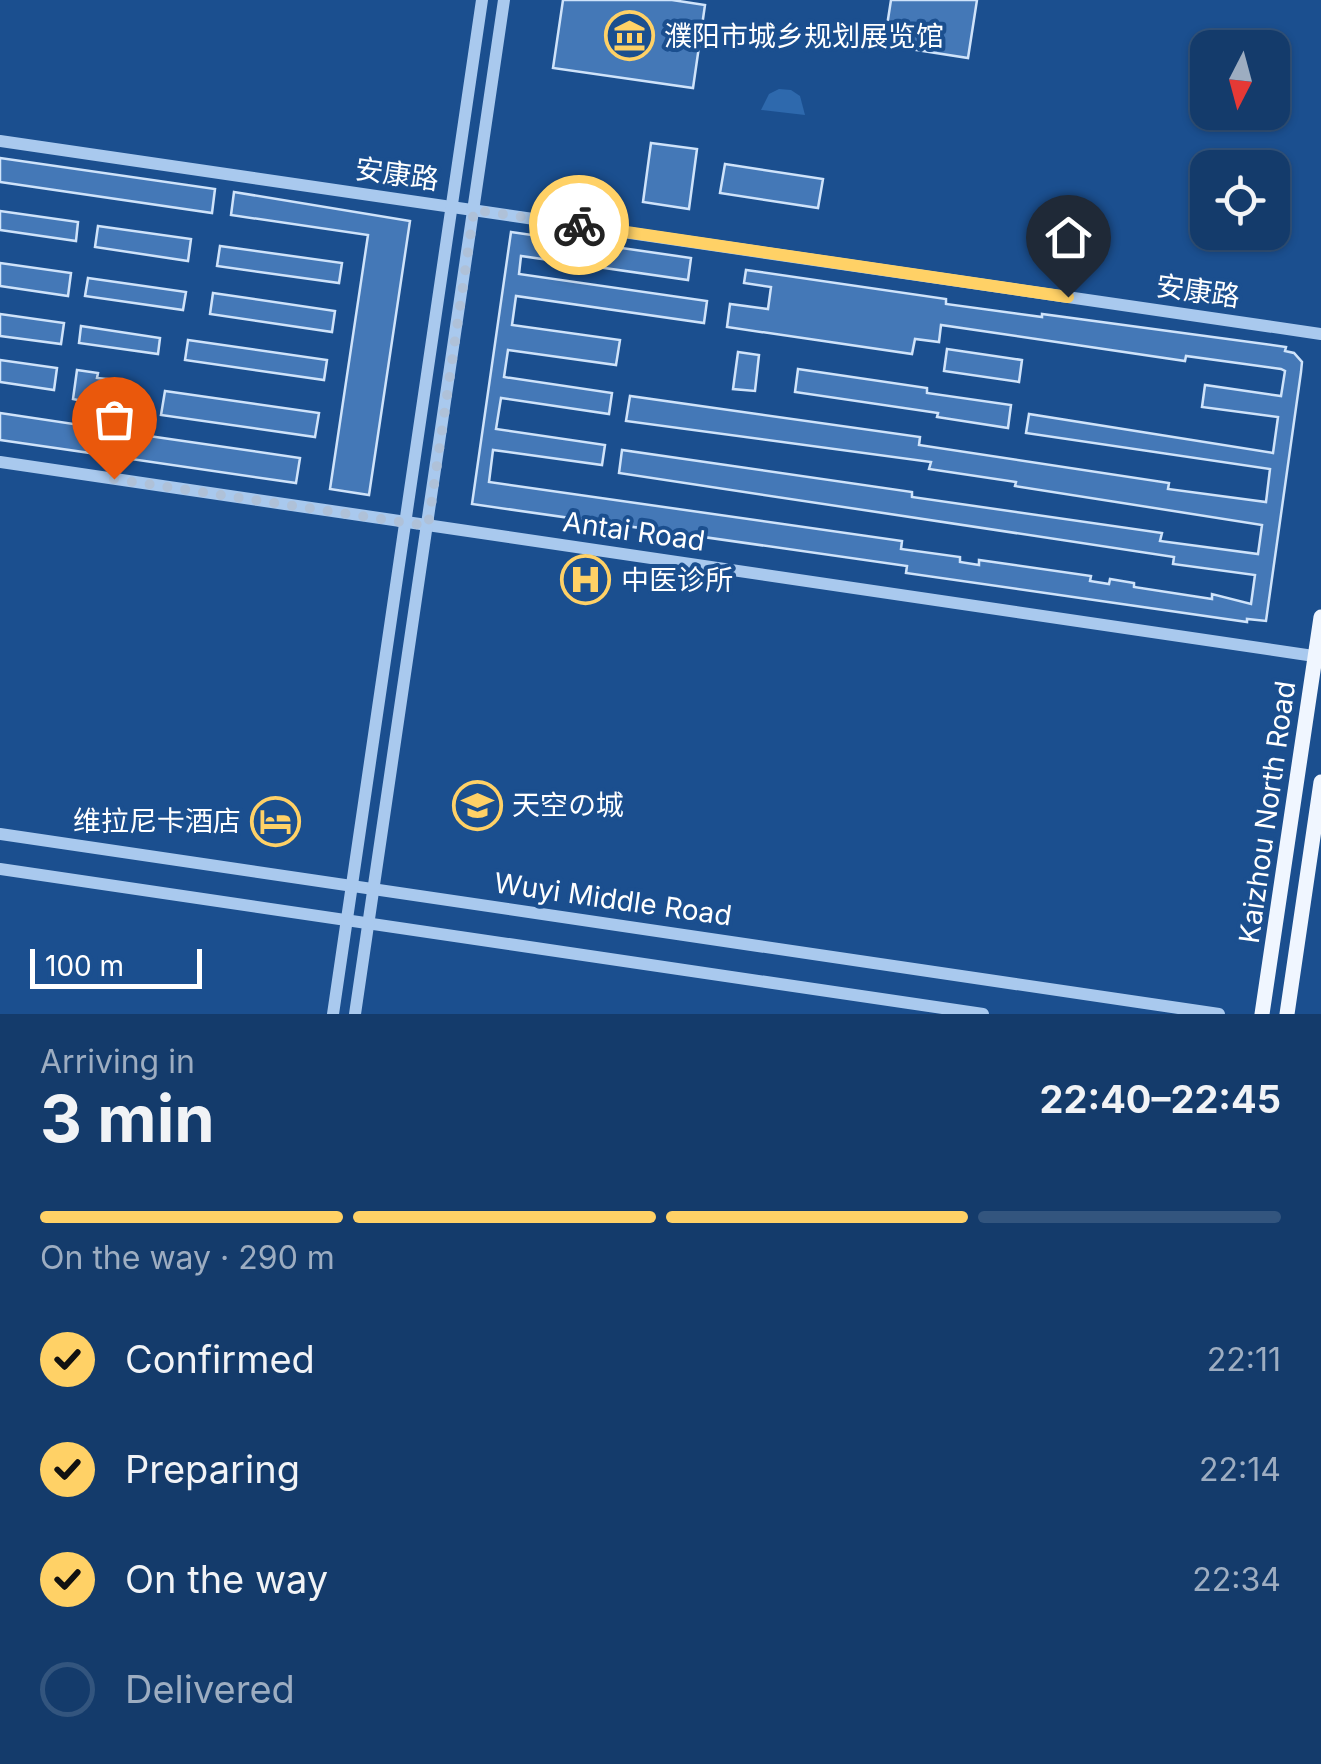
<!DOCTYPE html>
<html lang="en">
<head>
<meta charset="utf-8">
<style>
	:root { --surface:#143b6b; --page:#214673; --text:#f1f3f6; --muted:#9dadc1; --line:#33557e; --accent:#ffd166 }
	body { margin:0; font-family:Inter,"Noto Sans SC","Noto Sans JP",sans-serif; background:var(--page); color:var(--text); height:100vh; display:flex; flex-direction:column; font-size:38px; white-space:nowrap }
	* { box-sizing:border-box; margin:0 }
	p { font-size:32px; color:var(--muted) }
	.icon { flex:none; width:55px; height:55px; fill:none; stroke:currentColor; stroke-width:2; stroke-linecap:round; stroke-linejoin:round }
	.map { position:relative; height:1014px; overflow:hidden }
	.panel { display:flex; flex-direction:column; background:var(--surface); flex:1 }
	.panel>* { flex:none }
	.needle { width:65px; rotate:186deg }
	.fabs { position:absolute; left:1190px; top:30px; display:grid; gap:20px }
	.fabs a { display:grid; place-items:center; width:100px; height:100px; border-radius:20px; background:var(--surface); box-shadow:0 2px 8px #0004,0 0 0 2px var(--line); font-size:50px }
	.scale { position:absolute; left:30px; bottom:25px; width:172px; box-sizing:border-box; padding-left:10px; border:5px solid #fff; border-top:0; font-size:28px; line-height:35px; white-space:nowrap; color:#fff; -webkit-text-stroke:8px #1b4f8f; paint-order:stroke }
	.pin { position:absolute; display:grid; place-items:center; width:85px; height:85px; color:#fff; margin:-102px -42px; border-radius:50% 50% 50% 0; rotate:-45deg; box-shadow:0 0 10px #0007 }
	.pin .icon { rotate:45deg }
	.courier { position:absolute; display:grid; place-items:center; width:100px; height:100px; margin:-50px; border:8px solid #ffd166; border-radius:50%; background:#fff; color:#222; box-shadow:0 2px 12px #0007 }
	.summary em { font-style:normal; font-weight:700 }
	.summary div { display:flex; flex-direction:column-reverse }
	.summary { display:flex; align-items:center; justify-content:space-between; height:170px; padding:0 40px }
	h1 { font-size:65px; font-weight:700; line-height:75px }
	.bar { display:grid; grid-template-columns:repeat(4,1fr); gap:15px 10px; align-content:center; height:120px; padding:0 40px }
	.bar i { height:12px; border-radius:8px; background:var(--line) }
	.bar .active { background:var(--accent) }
	.bar p { grid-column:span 4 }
	ol { padding:0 40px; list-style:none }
	li { display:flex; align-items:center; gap:30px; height:110px }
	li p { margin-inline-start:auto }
	li .icon { padding:10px; border-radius:50%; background:var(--accent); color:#111; stroke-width:4 }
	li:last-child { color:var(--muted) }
	li i { width:55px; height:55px; border:5px solid var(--line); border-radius:50% }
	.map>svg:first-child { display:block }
	.green { fill:#2e69ad }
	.building { fill:#4478b7; stroke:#cfe3fa; stroke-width:2.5 }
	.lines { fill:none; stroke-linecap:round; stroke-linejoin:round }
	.minor { stroke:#a9c9ee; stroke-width:12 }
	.major { stroke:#f0f6ff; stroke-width:15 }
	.done { stroke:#afc1d8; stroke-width:10; stroke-dasharray:0 18 }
	.route { stroke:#ffd166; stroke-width:12 }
	.labels { text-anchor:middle; stroke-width:8; stroke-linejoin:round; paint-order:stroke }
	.poi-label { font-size:28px; fill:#fff; stroke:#1b4f8f; text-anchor:start }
	.street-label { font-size:28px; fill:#fff; stroke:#1b4f8f }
</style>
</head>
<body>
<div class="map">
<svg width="1321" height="1014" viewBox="0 0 1321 1014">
	<rect width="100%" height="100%" fill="#1b4f8f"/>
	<!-- green -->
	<polygon class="green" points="779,89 791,90 800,96 805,115 761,110 769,94"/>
	<!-- building -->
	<g class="building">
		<polygon points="563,0 672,0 705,5 693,88 553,68"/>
		<polygon points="891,0 977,0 968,58 884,45"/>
		<polygon points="651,143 697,149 689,209 643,202"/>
		<polygon points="0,158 215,189 212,213 0,182"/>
		<polygon points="725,164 823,179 818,208 720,193"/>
		<polygon points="234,192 410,221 369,495 330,489 368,235 231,215"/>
		<polygon points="0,211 78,222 76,241 0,230"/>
		<polygon points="98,226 191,239 188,261 95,247"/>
		<polygon points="511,232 691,258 688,280 521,256 519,274 707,301 704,323 516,296 512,325 620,340 616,365 508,350 504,377 612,393 609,414 501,398 496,429 605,445 602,465 493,450 489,482 902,541 901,549 960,557 960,562 979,565 979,560 1091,576 1090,581 1109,584 1110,579 1134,583 1134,587 1212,599 1212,594 1251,604 1255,575 1173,564 1174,557 619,473 622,450 912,492 912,497 1162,533 1160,541 1258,554 1262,525 1015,486 1016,482 929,469 931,462 626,421 630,396 920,437 919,445 1169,483 1168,489 1266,502 1270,469 1026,433 1029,414 1273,453 1278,417 1202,407 1205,385 1281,396 1285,371 1281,369 1186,356 1185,361 941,325 939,342 915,339 912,354 727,327 730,304 768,309 771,287 744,283 746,270 946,299 946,304 1042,317 1042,314 1286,347 1285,351 1294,353 1302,362 1301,372 1266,621 1247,619 1247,622 906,573 907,566 472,504"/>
		<polygon points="220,246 342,263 339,283 217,266"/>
		<polygon points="0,263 71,273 68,296 0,286"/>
		<polygon points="88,278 186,292 183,310 85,296"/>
		<polygon points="213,293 335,311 332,332 210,314"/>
		<polygon points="0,314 64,323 61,344 0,336"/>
		<polygon points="81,326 160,338 158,354 79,343"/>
		<polygon points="188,340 327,360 324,380 185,360"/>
		<polygon points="947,349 1022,360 1019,382 944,371"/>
		<polygon points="738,352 759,355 755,391 733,389"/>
		<polygon points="0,360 57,368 54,390 0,382"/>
		<polygon points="798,369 927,388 927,393 1011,405 1008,428 937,417 938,413 795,392"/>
		<polygon points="77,370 98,373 97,378 116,380 116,386 121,387 119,402 83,396 82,401 73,399"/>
		<polygon points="165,391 319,413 315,437 161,415"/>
		<polygon points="0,413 107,429 104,455 0,440"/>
		<polygon points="135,434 300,458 296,483 131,459"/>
	</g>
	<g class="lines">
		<!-- minor -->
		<g class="minor">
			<polyline points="0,141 1321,334"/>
			<polyline points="0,462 1321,657"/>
			<polyline points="0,834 1219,1014"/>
			<polyline points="0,869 983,1014"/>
			<polyline points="333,1014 482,0"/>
			<polyline points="355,1014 504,0"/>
		</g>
		<!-- major -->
		<g class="major">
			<polyline points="1262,1014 1321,617"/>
			<polyline points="1287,1014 1321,782"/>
		</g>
	</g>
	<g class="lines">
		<!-- done -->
		<polyline class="done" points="114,479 428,526 474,210 579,225"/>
		<!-- route -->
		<polyline class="route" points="579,225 1068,297"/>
	</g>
	<!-- icons -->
	<defs>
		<symbol id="museum-ring" viewBox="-11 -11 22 22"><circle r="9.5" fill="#1b4f8f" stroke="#ffd166" stroke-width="1.5"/><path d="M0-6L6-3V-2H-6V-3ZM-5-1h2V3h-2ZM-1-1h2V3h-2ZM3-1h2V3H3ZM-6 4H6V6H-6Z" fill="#ffd166"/></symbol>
		<symbol id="hospital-ring" viewBox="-11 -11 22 22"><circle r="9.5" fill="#1b4f8f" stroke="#ffd166" stroke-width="1.5"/><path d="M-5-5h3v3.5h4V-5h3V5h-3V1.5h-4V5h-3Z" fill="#ffd166"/></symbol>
		<symbol id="school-ring" viewBox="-11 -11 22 22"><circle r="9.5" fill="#1b4f8f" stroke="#ffd166" stroke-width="1.5"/><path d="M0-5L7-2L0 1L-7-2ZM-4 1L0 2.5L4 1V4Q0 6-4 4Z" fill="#ffd166"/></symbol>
		<symbol id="hotel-ring" viewBox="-11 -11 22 22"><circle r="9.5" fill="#1b4f8f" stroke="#ffd166" stroke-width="1.5"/><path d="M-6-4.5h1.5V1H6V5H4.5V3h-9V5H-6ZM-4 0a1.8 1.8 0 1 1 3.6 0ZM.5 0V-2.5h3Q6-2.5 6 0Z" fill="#ffd166"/></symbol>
	</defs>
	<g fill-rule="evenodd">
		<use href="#museum-ring" x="602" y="8" width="55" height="55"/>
		<use href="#hospital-ring" x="558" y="552" width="55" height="55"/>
		<use href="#school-ring" x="450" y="778" width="55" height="55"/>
		<use href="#hotel-ring" x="248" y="794" width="55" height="55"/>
	</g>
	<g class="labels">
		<!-- poi labels -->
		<g class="poi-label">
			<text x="664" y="46">濮阳市城乡规划展览馆</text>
			<text x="621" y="590">中医诊所</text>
			<text x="512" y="815">天空の城</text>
			<text x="241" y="831" text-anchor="end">维拉尼卡酒店</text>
		</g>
		<!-- street labels -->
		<g class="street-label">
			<text transform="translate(397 174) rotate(8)" y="10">安康路</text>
			<text transform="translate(1198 291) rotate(8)" y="10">安康路</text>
			<text transform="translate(634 531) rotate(8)" y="10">Antai Road</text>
			<text transform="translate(1267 812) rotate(-82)" y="10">Kaizhou North Road</text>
			<text transform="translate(613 899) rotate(8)" y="10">Wuyi Middle Road</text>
		</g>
	</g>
</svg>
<div class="fabs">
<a><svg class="needle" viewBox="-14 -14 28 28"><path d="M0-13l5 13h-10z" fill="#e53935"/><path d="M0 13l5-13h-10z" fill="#9dadc1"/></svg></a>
<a><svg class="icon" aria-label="locate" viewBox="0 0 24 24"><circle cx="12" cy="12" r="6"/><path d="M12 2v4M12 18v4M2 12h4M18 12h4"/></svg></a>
</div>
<div class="scale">100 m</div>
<div class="pin" style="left:114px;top:479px;background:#ea580c"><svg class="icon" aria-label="bag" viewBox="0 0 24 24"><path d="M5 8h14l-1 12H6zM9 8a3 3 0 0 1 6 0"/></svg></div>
<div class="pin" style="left:1068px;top:297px;background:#1f2937"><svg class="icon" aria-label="home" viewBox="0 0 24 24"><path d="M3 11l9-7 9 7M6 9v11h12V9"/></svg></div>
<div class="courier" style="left:579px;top:225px"><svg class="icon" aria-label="bike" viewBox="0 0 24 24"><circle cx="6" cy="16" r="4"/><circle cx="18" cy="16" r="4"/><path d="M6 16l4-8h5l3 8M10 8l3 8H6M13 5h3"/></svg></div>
</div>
<section class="panel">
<div class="summary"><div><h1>3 min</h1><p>Arriving in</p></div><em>22:40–22:45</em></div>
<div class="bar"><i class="active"></i><i class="active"></i><i class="active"></i><i></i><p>On the way · 290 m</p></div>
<ol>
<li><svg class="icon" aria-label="check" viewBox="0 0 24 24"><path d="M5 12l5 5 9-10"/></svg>Confirmed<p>22:11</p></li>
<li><svg class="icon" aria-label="check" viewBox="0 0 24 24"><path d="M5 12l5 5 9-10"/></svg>Preparing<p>22:14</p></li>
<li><svg class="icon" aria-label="check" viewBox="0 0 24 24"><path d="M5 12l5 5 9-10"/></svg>On the way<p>22:34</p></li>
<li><i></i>Delivered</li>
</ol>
</section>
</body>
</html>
